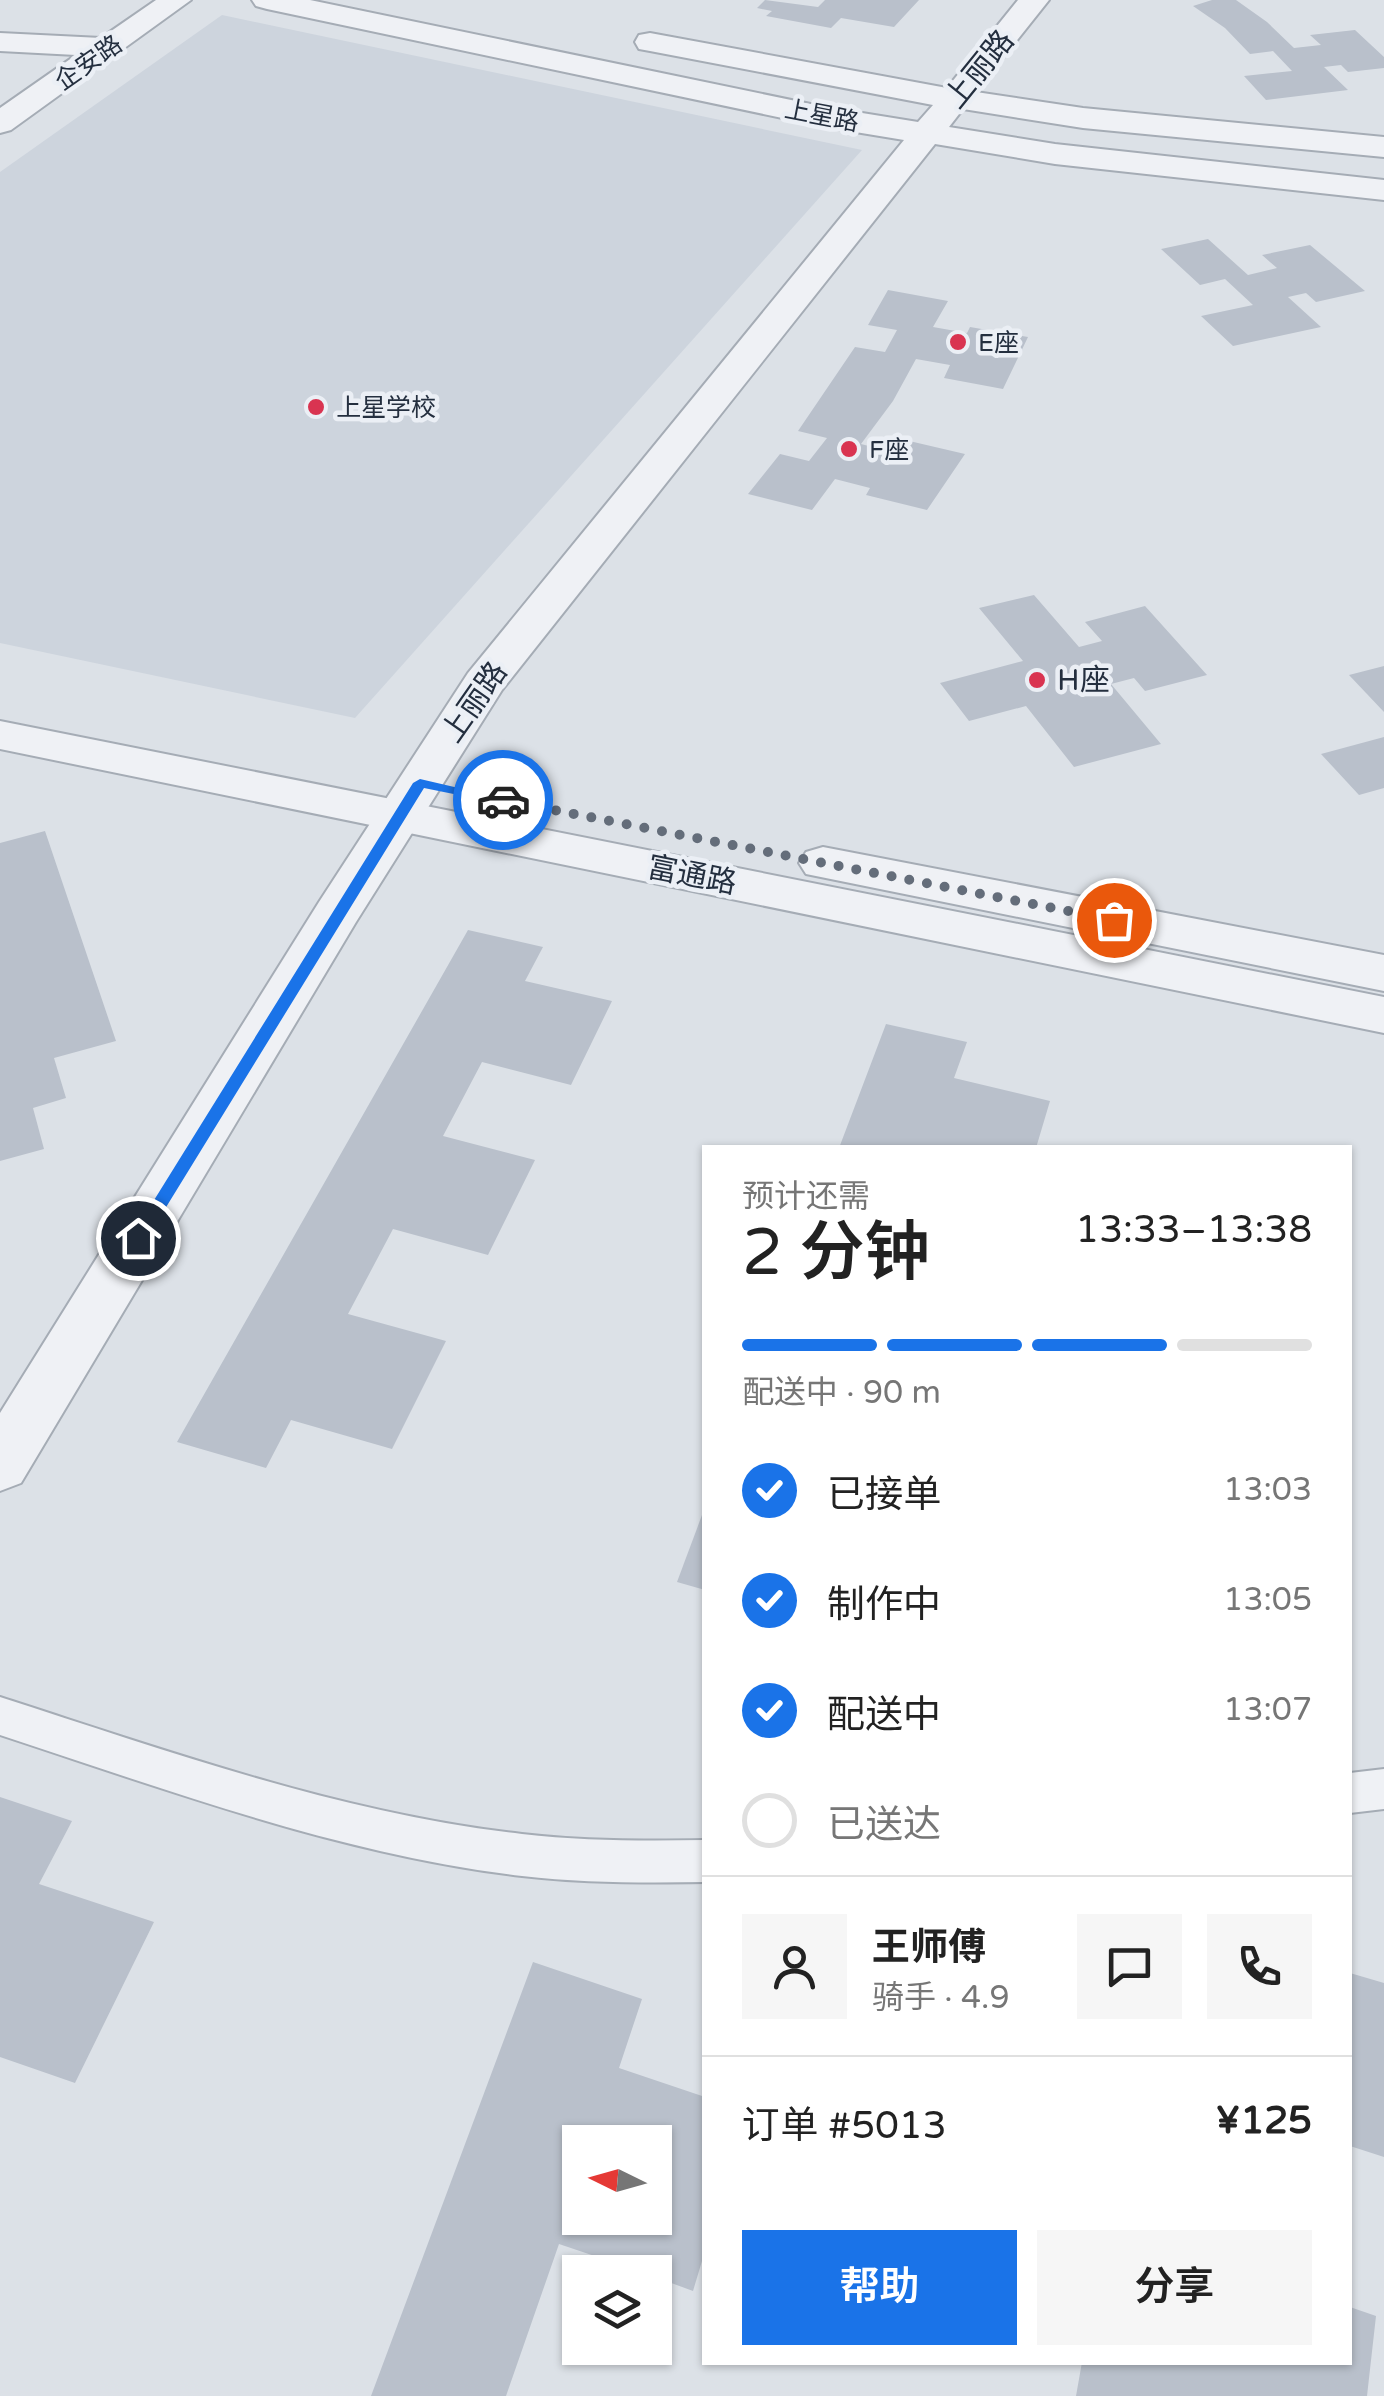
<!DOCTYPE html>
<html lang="zh">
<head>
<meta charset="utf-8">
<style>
	:root { --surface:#fff; --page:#f6f6f6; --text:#222; --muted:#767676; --line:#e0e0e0; --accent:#1a73e8 }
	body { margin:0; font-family:"Varela Round","Noto Sans SC",sans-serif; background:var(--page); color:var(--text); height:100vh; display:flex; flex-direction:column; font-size:38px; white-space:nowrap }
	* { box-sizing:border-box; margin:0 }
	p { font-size:32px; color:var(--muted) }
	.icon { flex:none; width:55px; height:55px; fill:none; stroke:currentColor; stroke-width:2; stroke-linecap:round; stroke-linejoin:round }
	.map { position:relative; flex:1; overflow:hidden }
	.sheet { position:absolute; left:702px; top:1145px; width:650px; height:1220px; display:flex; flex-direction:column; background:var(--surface); border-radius:0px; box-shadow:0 2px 8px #0004 }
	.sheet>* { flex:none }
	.needle { width:65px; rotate:275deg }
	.buttons { position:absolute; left:562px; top:2125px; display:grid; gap:20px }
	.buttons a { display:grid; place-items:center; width:110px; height:110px; border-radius:0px; background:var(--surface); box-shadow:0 2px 8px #0004; font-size:50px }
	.pin { position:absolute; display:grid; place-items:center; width:85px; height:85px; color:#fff; margin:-42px; border:5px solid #fff; border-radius:50%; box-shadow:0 2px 10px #0007 }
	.courier { position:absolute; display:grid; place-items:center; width:100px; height:100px; margin:-50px; border:8px solid #1a73e8; border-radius:50%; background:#fff; color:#222; box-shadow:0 2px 12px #0007 }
	.headline em { font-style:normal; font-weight:600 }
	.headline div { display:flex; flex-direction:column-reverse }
	.headline { display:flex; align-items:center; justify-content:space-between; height:170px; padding:0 40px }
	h1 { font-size:65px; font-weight:600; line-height:75px }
	.bar { display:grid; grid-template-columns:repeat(4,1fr); gap:15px 10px; align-content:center; height:120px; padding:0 40px }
	.bar i { height:12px; border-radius:8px; background:var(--line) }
	.bar .active { background:var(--accent) }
	.bar p { grid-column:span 4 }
	.line { display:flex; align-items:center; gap:25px; padding:0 40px; border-top:2px solid var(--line) }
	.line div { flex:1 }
	.round { display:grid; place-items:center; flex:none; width:105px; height:105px; border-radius:0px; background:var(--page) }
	ol { padding:0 40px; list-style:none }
	li { display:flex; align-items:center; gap:30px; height:110px }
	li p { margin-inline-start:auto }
	li .icon { padding:10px; border-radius:50%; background:var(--accent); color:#fff; stroke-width:4 }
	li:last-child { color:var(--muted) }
	li i { width:55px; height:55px; border:5px solid var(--line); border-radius:50% }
	.action { display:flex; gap:20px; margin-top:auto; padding:20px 40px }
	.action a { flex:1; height:115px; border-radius:0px; background:var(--accent); color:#fff; font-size:40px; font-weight:600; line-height:115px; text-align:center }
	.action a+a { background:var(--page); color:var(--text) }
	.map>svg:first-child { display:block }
	.built { fill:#cdd4dd }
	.building { fill:#b9c0cb; fill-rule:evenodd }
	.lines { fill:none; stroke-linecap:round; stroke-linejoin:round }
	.service-casing { stroke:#a5acb5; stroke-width:4 }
	.minor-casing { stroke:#a5acb5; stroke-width:4 }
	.tertiary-casing { stroke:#a5acb5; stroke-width:4 }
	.service { fill:#eff1f5; fill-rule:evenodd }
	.minor { fill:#eff1f5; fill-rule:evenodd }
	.tertiary { fill:#eff1f5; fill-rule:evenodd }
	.route { fill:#1a73e8 }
	.done { stroke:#646d7a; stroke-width:10; stroke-dasharray:0 18 }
	.poi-dot { fill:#d93451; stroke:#ebeff5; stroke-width:4 }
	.labels { text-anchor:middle; stroke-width:9; stroke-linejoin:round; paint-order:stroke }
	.far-street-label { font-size:25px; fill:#242f3f; stroke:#ebeff5 }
	.far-poi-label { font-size:25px; fill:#242f3f; stroke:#ebeff5; text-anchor:start }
	.street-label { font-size:30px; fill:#242f3f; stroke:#ebeff5 }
	.poi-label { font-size:30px; fill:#242f3f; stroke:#ebeff5; text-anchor:start }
</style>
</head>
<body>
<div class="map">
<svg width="1384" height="2396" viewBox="0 0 1384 2396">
	<rect width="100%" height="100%" fill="#dce1e7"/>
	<!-- built -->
	<polygon class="built" points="222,15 862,150 355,718 0,643 0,172"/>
	<!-- building -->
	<g class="building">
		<polygon points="765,0 818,7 825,0 919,0 894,27 841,18 831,28 766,16 772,11 757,8"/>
		<polygon points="1212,0 1236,0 1267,22 1294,48 1321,45 1310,35 1355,30 1384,57 1384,68 1348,72 1341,65 1324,67 1348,90 1266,100 1244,76 1292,71 1273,51 1250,54 1225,28 1193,6"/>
		<polygon points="1208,239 1248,275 1277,268 1262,255 1310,245 1365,291 1316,302 1306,293 1288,297 1321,327 1233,346 1201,316 1253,305 1225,279 1200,285 1161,249"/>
		<polygon points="888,290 948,301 933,327 967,333 970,327 1028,337 1003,389 944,378 950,365 916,359 893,401 861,444 896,453 905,440 965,454 927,510 866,495 870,488 835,479 812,510 748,494 780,454 809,461 827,438 798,431 855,347 885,352 897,330 868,325"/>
		<polygon points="1034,595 1079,647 1102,641 1085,622 1145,606 1207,675 1145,691 1134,678 1111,684 1161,744 1074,767 1026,706 969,721 940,683 1023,661 979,608"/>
		<polygon points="1384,666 1384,712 1349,675"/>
		<polygon points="1384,737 1384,788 1359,795 1321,754"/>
		<polygon points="45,831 116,1041 54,1058 66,1098 33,1108 44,1149 0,1161 0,843"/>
		<polygon points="468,930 543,947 525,981 612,1001 571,1085 482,1062 443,1136 535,1160 488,1255 393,1229 348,1314 446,1341 392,1449 291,1420 266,1468 177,1442"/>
		<polygon points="886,1024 967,1042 954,1078 1050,1101 1036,1148 839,1148"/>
		<polygon points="705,1507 705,1590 677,1582"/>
		<polygon points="0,1797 72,1821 39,1884 154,1922 75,2083 0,2057"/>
		<path d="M533 1962 642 1999 619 2068 705 2097V2251L693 2291 655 2277V2272H642L559 2244 506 2396H371ZM580 2142H655V2218H580Z"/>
		<polygon points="1350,1973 1384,1983 1384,2157 1350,2146"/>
		<polygon points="1350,2307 1376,2316 1367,2396 1076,2396 1082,2362 1350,2362"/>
	</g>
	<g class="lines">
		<defs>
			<g id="service">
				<path d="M0 1697C171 1752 343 1814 522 1834 583 1841 644 1841 705 1840V1882C644 1883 583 1883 522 1876 343 1855 171 1791 0 1735Z"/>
				<polygon points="1384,1769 1384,1809 1350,1813 1350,1773"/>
			</g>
			<polygon id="minor" points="252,0 310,0 825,107 918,122 933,105 650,51 639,49 635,42 639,35 650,33 947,88 1018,0 1049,0 976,92 1083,108 1384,137 1384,157 1083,128 963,109 949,127 1055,144 1384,180 1384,200 1055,164 935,144 502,690 356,922 21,1483 0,1491 0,1413 319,902 468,673 904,140 825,127 267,9 256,6"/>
			<g id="tertiary">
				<polygon points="156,0 191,0 11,130 0,133 0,108 76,55 0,51 0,33 101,38"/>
				<polygon points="0,721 1384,997 1384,1033 0,749"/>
				<polygon points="823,847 1384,955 1384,991 806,874 799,863 806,852"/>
			</g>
		</defs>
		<!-- service casing -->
		<use href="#service" class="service-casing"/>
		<!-- minor casing -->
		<use href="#minor" class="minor-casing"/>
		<!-- tertiary casing -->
		<use href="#tertiary" class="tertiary-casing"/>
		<!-- service -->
		<use href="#service" class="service"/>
		<!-- minor -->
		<use href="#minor" class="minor"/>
		<!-- tertiary -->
		<use href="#tertiary" class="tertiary"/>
	</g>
	<!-- route -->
	<polygon class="route" points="420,779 510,800 503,804 424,788 144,1243 133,1243 133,1234 413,783"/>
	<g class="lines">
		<!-- done -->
		<polyline class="done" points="503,800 1114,920"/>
	</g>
	<!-- markers -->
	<g class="poi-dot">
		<circle cx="958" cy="342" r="10"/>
		<circle cx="316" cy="407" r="10"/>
		<circle cx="849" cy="449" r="10"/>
		<circle cx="1037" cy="680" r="10"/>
	</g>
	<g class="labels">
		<!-- far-street labels -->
		<g class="far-street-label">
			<text transform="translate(88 62) rotate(-35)" y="9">企安路</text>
			<text transform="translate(822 115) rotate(11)" y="9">上星路</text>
		</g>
		<!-- far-poi labels -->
		<g class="far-poi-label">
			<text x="978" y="351">E座</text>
			<text x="336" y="416">上星学校</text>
			<text x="869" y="458">F座</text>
		</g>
		<!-- street labels -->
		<g class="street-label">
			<text transform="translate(979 69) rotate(-51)" y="10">上丽路</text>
			<text transform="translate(474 702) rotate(-55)" y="10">上丽路</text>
			<text transform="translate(692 875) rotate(11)" y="10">富通路</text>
		</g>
		<!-- poi labels -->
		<g class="poi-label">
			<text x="1057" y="690">H座</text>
		</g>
	</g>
</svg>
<div class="buttons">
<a><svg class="needle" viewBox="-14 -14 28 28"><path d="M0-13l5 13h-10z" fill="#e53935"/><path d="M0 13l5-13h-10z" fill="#767676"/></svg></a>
<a><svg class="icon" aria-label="layers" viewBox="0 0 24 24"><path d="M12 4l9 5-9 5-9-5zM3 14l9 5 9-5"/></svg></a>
</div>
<div class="pin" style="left:1114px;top:920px;background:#ea580c"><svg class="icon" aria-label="bag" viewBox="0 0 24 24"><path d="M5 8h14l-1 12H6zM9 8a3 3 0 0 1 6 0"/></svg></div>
<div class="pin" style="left:138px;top:1238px;background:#1f2937"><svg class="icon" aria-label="home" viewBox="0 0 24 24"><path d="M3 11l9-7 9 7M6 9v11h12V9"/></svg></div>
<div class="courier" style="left:503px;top:800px"><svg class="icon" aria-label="car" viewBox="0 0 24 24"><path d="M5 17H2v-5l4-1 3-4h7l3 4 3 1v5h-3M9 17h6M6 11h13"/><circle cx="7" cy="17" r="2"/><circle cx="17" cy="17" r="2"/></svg></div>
<section class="sheet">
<div class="headline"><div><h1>2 分钟</h1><p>预计还需</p></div><em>13:33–13:38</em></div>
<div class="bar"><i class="active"></i><i class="active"></i><i class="active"></i><i></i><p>配送中 · 90 m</p></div>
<ol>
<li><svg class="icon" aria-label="check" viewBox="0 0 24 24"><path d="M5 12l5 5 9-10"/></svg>已接单<p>13:03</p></li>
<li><svg class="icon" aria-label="check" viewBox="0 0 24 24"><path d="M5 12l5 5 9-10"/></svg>制作中<p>13:05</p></li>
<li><svg class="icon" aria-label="check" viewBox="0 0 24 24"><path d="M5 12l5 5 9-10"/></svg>配送中<p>13:07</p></li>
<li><i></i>已送达</li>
</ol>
<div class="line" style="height:180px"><a class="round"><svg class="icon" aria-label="person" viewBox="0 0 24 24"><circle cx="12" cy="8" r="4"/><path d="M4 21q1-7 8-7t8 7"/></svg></a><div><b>王师傅</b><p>骑手 · 4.9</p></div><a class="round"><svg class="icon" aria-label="chat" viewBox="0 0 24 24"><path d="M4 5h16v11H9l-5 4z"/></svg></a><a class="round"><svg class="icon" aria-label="phone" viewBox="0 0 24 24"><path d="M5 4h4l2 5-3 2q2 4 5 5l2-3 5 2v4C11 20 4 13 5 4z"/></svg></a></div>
<div class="line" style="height:130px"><div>订单 #5013</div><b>¥125</b></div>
<div class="action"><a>帮助</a><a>分享</a></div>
</section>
</div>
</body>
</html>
